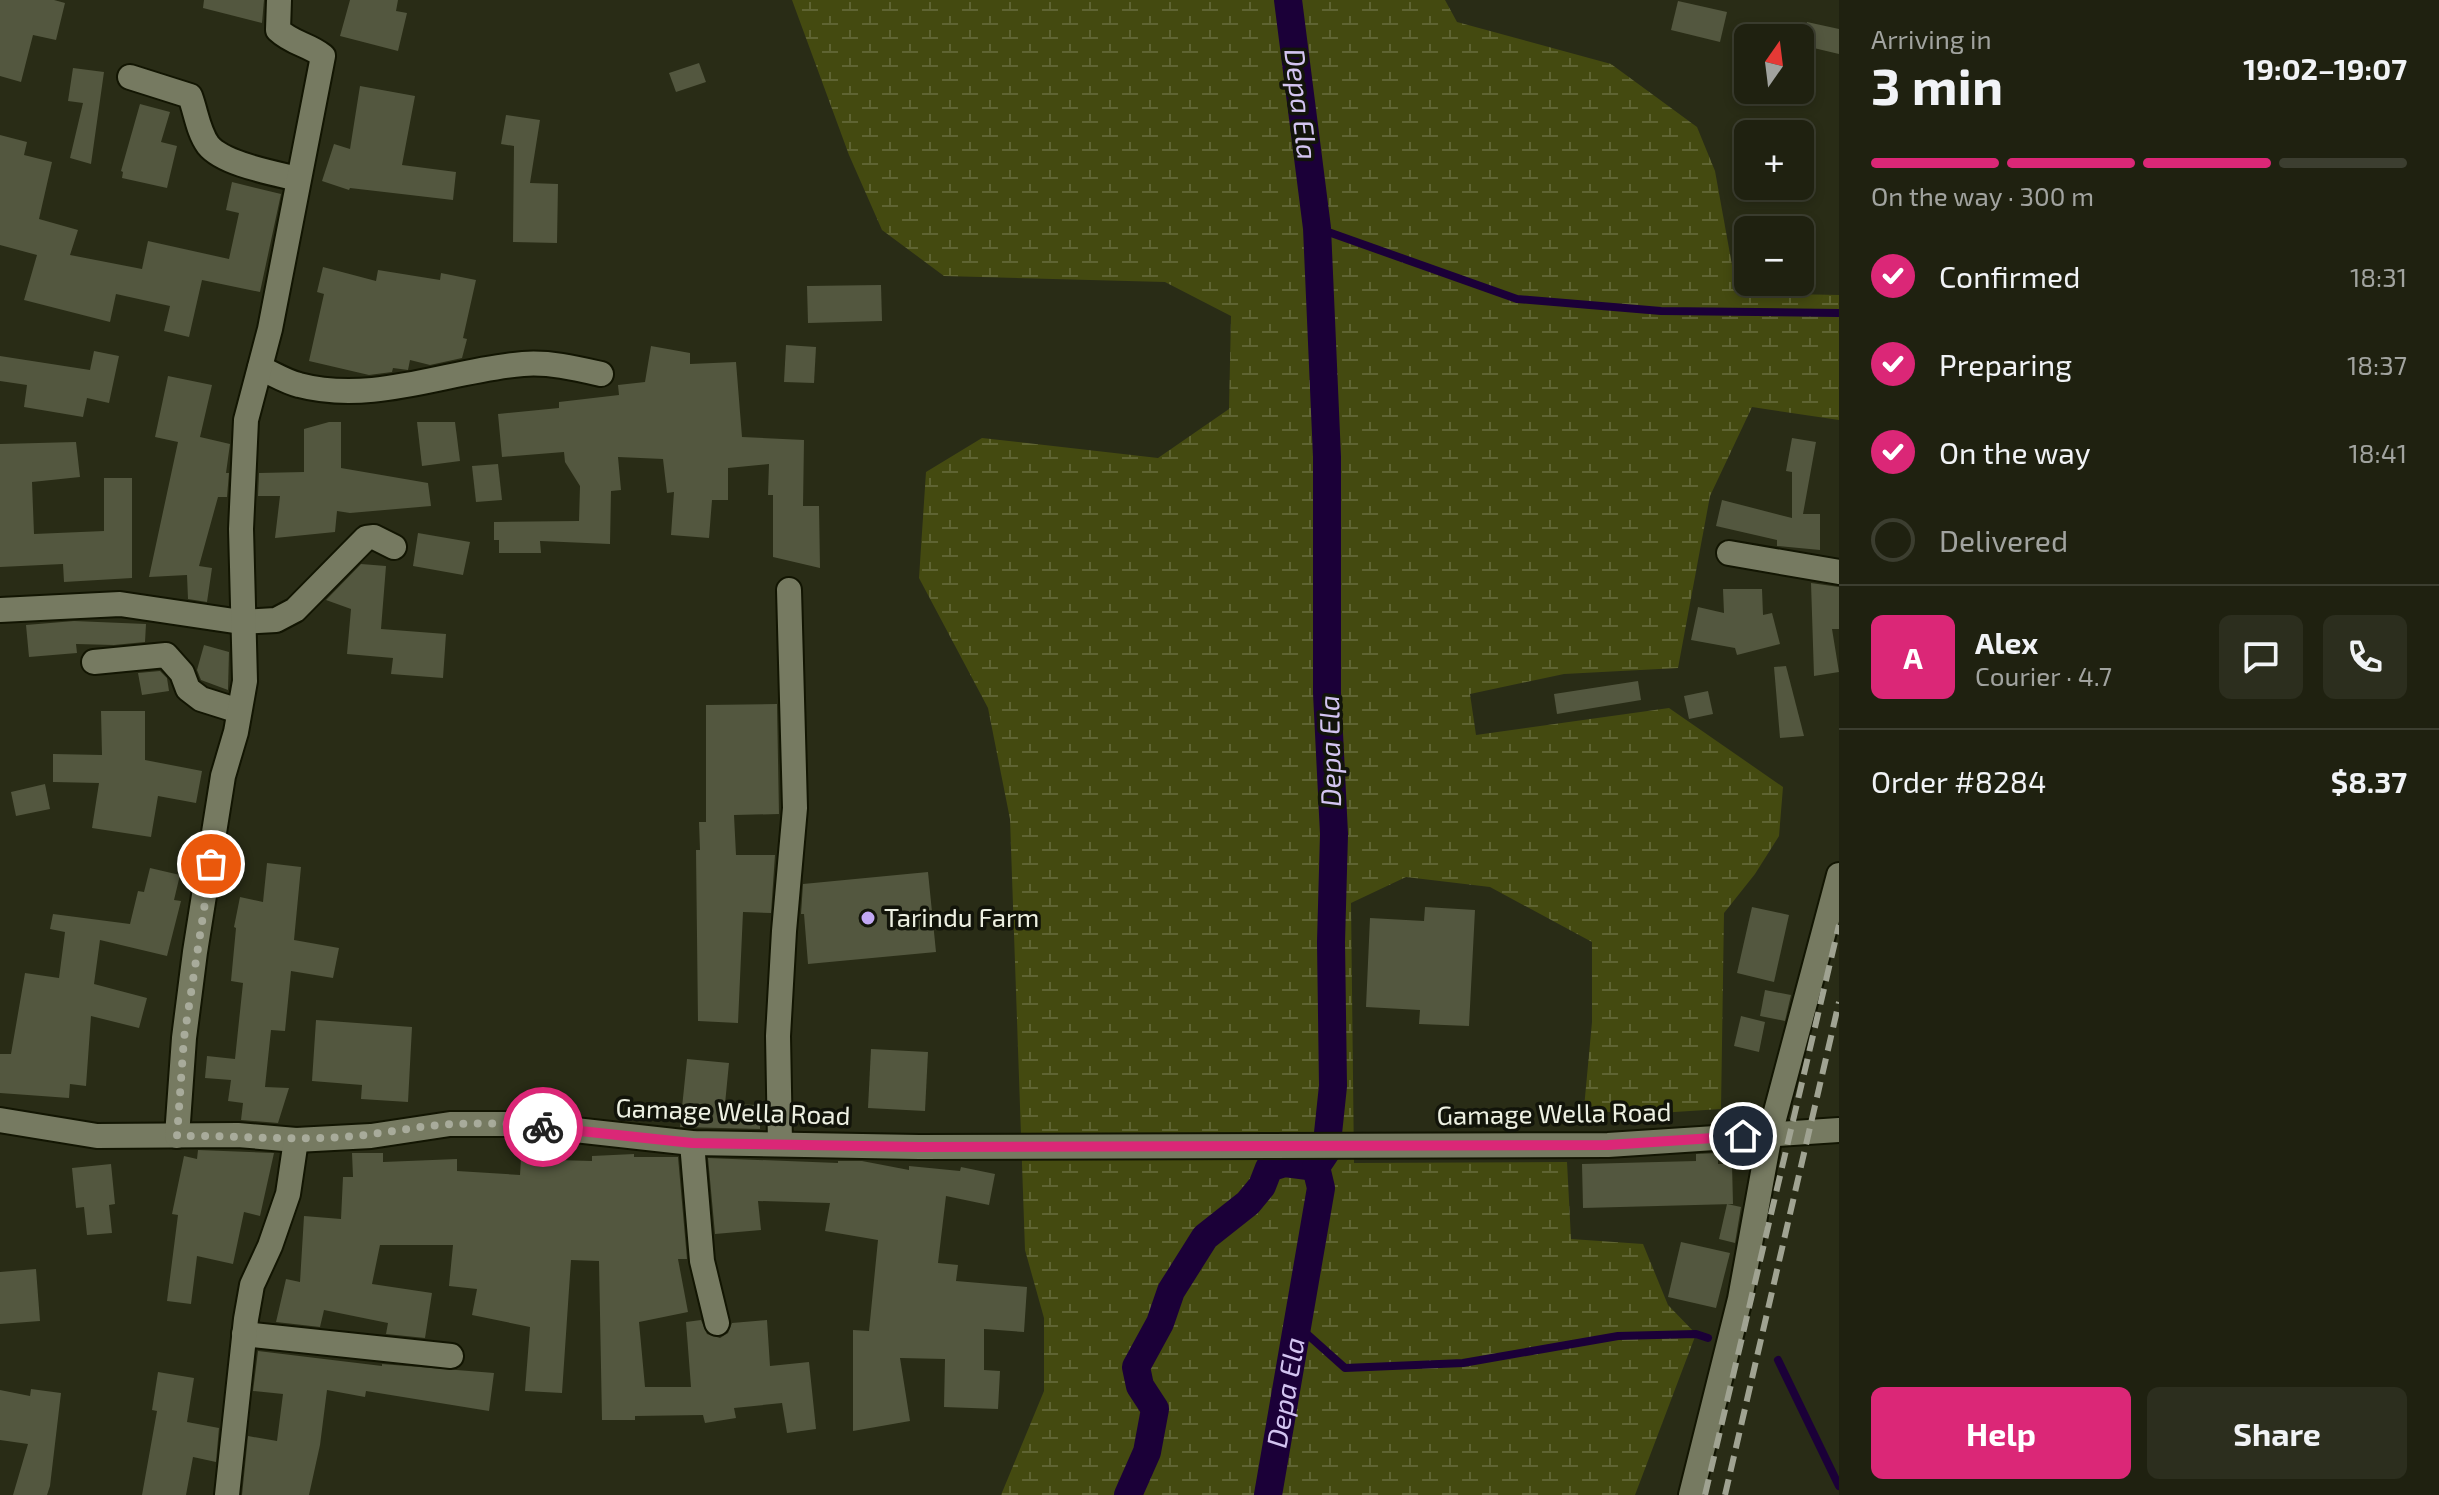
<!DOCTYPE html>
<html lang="en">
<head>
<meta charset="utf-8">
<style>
	:root { --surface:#1f2110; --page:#2c2e1e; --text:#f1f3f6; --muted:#a1a39f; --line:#3c3e30; --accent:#db2777 }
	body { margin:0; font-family:"Exo 2",sans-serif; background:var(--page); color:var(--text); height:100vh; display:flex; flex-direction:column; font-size:30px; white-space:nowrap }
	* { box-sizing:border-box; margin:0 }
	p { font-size:26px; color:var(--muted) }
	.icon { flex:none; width:44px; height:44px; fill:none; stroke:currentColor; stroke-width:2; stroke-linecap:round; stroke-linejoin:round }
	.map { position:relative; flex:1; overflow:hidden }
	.sheet { display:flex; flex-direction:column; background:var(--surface); width:600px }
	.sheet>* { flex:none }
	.needle { width:52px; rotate:14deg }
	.fabs { position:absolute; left:1734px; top:24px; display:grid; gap:16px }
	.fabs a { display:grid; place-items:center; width:80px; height:80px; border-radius:12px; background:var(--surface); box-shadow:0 4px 12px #0003,0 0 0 2px var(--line); font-size:40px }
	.pin { position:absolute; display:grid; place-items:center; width:68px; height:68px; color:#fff; margin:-34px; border:4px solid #fff; border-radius:50%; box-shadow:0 2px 8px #0007 }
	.courier { position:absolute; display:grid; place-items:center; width:80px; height:80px; margin:-40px; border:6px solid #db2777; border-radius:50%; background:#fff; color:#222; box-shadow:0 2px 10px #0007 }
	.summary em { font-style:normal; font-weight:700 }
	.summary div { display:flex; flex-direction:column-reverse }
	.summary { display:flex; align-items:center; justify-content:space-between; height:136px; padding:0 32px }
	h1 { font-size:52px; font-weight:700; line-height:60px }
	.bar { display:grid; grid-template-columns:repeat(4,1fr); gap:12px 8px; align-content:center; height:96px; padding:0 32px }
	.bar i { height:10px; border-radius:6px; background:var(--line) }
	.bar .on { background:var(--accent) }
	.bar p { grid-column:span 4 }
	.line { display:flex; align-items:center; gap:20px; padding:0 32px; border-top:2px solid var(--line) }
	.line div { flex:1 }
	.round { display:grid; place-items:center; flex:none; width:84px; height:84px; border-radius:12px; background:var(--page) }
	ol { padding:0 32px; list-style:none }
	li { display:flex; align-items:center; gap:24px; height:88px }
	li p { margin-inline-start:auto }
	li .icon { padding:8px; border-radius:50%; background:var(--accent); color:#fff; stroke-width:4 }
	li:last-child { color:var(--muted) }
	li i { width:44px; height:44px; border:4px solid var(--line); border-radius:50% }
	.cta { display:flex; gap:16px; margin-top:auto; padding:16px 32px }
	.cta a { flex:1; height:92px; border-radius:12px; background:var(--accent); color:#fff; font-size:32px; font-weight:700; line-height:92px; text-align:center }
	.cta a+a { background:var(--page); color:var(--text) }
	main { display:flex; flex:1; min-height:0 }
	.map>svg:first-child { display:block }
	.wetland { fill:url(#wetland-marsh) }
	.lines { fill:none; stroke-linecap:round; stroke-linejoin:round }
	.stream { stroke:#1b0038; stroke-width:8 }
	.canal { stroke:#1b0038; stroke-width:28 }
	.building { fill:#53573f }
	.minor-casing { stroke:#121502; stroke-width:28 }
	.minor { stroke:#767a61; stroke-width:24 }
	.rail { stroke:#a0a392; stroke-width:6; stroke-dasharray:16 8; stroke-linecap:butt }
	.done { stroke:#a8ab9b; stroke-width:8; stroke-dasharray:0 14.4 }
	.route { stroke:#db2777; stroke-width:10 }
	.poi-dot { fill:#c2a8f3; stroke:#12140a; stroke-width:3 }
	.labels { text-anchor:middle; stroke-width:7; stroke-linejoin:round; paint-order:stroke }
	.poi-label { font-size:26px; fill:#edf0e2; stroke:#12140a; text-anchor:start }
	.street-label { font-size:26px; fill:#edf0e2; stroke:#12140a }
	.water-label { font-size:28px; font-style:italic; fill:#d3c4f1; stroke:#12140a }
</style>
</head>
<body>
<main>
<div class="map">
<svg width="1839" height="1495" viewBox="0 0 1839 1495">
	<defs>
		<pattern id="wetland-marsh" width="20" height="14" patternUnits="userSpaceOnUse" patternTransform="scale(2)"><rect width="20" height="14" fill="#444a10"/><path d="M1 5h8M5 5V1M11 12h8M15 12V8" fill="none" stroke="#5f6432"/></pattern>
	</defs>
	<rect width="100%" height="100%" fill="#292c16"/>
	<!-- wetland -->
	<polygon class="wetland" points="792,0 1445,0 1457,22 1611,64 1697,127 1715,171 1732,265 1743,293 1839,295 1839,420 1752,407 1710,496 1678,668 1564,674 1470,694 1476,735 1669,708 1783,787 1779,836 1755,874 1724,913 1721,1109 1628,1115 1584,1108 1592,1022 1592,942 1490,887 1406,877 1351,903 1354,1163 1567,1162 1571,1239 1643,1244 1668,1305 1696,1334 1635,1495 1001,1495 1044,1391 1044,1318 1025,1250 1010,819 988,708 919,578 926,472 982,438 1158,458 1229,409 1231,316 1165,282 944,276 882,230 849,155"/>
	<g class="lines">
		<!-- stream -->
		<g class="stream">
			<polyline points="1317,228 1517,299 1661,311 1839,313"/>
			<polyline points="1298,1326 1345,1368 1463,1363 1618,1336 1696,1334 1708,1338"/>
			<polyline points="1778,1360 1839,1486"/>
		</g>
		<!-- canal -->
		<g class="canal">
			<polyline points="1128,1495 1147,1452 1155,1409 1140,1386 1136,1367 1160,1323 1171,1291 1205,1237 1248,1203 1262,1186 1269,1168 1285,1163 1316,1167"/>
			<path id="s1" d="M1268 1495 1321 1188 1316 1167 1326 1152 1333 1086 1331 942 1334 834 1327 693V457L1317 228 1288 0"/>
		</g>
	</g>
	<!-- building -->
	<g class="building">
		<polygon points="0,0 54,0 65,3 56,40 33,35 21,82 0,76"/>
		<polygon points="204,0 264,0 262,23 203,8"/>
		<polygon points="350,0 398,0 396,11 407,13 398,51 340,36"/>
		<polygon points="1678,1 1727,12 1720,42 1671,30"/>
		<polygon points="1807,22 1839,29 1839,54 1801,45"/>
		<polygon points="699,63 706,82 676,92 669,73"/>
		<polygon points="73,68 104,72 91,164 70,158 83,103 68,101"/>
		<polygon points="360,86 415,96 402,165 456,172 453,200 350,188 349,190 322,181 334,144 350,149"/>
		<polygon points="140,104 170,112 161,142 177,146 167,188 122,178 123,172 121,171"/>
		<polygon points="506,115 540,120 530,183 558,184 557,243 513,242 514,146 501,144"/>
		<polygon points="0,135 27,142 24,155 52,162 39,219 78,230 70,255 142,269 148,241 229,259 239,213 226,210 232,182 281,194 260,292 202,280 189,337 164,331 170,306 116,294 110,322 24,300 37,255 0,245"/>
		<polygon points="323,267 376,281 378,270 440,280 441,273 476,280 463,338 467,339 462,358 430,365 410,360 408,370 393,368 392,372 369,375 309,361 324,294 317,292"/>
		<polygon points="881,285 882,321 808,323 807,286"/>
		<polygon points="786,345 816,347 814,383 784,382"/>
		<polygon points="651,346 690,353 690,364 736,362 742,437 804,440 803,506 819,506 820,568 773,557 773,495 768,495 769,464 728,468 728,500 712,500 709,538 671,535 674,492 667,493 663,459 618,457 621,490 611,491 610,544 540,541 541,553 499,553 499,540 494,540 494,522 579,521 580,486 565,462 564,452 502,457 498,414 559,408 559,402 619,395 618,385 645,382"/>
		<polygon points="94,351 119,356 109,403 87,398 83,417 24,407 27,385 0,381 0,356 90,370"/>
		<polygon points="168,376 212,385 200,437 230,444 226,473 229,473 227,497 218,497 199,566 212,568 207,602 188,599 187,575 149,577 178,442 155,437"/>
		<polygon points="329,422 341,422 341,468 428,483 431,506 350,513 337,511 335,532 275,538 280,496 258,496 259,473 304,472 304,429"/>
		<polygon points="417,422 455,422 460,461 422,466"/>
		<polygon points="1792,438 1816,442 1803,514 1820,514 1820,550 1777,546 1777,540 1716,526 1722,500 1792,518 1792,472 1786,471"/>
		<polygon points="76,442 80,477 32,482 34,534 104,531 104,478 132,478 132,578 64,582 63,564 0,567 0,444"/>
		<polygon points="498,464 502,500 476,502 472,466"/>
		<polygon points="418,533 470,542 463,575 413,566"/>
		<polygon points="361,564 386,566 381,629 446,634 443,678 391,674 393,658 347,654 351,609 326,600"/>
		<polygon points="1811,583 1839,587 1839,629 1832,629 1839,672 1814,676"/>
		<polygon points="1723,589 1762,589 1763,615 1772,613 1780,644 1737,655 1735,648 1691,640 1698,607 1724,613"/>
		<polygon points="74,621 146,624 145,642 114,645 76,644 77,653 29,657 26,625"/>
		<polygon points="204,645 229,652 228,690 201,680 197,670"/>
		<polygon points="1786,666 1804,736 1780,738 1774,667"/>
		<polygon points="160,671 167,678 169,691 142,695 138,673"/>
		<polygon points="1638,681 1641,700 1557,714 1554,694"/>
		<polygon points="1708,691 1713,714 1689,719 1684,696"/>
		<polygon points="777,704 779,814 734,815 736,855 775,855 771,913 743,912 738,1023 698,1021 696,850 700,850 699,822 706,822 706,705"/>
		<polygon points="101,711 145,711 145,760 202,771 196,803 158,796 151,837 92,828 99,783 53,782 53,754 102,755"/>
		<polygon points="45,784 50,809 16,816 11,792"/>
		<polygon points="267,863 301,867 294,940 339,948 333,978 291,971 285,1031 271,1030 265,1087 289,1088 278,1123 241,1120 243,1103 228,1101 231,1080 205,1078 207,1056 235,1059 243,983 231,981 236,928 234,927 240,897 263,902"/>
		<polygon points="150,868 180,875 174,900 181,901 167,956 100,940 94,984 147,998 139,1028 91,1016 86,1086 70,1084 69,1098 0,1093 0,1054 11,1054 25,973 59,978 65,932 50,929 53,914 130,924 138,891 144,892"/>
		<polygon points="928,872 936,952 808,964 804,914 801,914 803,884"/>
		<polygon points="1425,907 1475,910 1469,1026 1419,1024 1420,1010 1366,1007 1370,918 1424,921"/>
		<polygon points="1752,907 1789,915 1774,982 1737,973"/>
		<polygon points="1765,990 1791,995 1785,1021 1760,1016"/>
		<polygon points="1741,1016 1765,1022 1759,1052 1734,1046"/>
		<polygon points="316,1020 412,1027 408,1102 361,1099 362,1085 312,1081"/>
		<polygon points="871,1049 928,1052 925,1111 868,1108"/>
		<polygon points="687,1059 729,1063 725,1104 760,1105 760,1129 680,1127"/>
		<polygon points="198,1150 274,1153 260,1216 244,1212 233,1264 197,1256 191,1304 167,1301 178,1215 172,1214 184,1156 197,1159"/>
		<polygon points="352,1153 383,1153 383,1162 457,1159 457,1171 520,1175 521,1159 592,1161 592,1156 634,1154 634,1157 678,1157 687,1259 678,1259 688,1312 639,1322 645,1387 691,1387 686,1322 701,1320 707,1334 720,1338 728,1333 732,1323 767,1320 770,1366 809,1362 816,1429 787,1433 782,1403 734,1408 736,1418 705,1423 703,1415 635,1416 635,1420 602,1420 599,1261 571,1260 562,1393 525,1391 530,1327 472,1315 477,1289 449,1286 453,1245 380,1245 372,1284 432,1293 425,1338 386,1334 388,1323 324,1310 320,1327 276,1322 286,1279 300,1282 304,1216 341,1219 343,1177 353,1177"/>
		<polygon points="1718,1153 1718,1164 1732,1164 1733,1204 1583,1208 1582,1164 1696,1161 1696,1154"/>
		<polygon points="708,1158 838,1163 838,1161 862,1161 909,1170 909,1166 960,1171 961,1167 995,1174 989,1205 946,1196 938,1263 958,1265 956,1281 1027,1287 1024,1332 984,1329 984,1370 1000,1371 998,1409 944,1407 945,1359 900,1358 910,1421 853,1431 853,1330 869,1331 878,1240 825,1231 830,1203 758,1201 761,1230 715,1234"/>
		<polygon points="111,1164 115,1204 109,1205 112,1233 87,1235 84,1207 76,1208 72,1168"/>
		<polygon points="1727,1204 1741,1207 1735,1243 1719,1239"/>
		<polygon points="1681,1242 1730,1253 1716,1308 1668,1297"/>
		<polygon points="36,1269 40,1321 0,1324 0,1272"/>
		<polygon points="258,1351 382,1366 382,1364 494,1373 489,1411 366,1391 365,1397 327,1390 320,1445 309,1495 242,1495 248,1436 277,1441 283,1394 253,1391"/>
		<polygon points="158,1372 194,1378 187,1422 219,1428 216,1462 193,1457 186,1495 142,1495 157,1411 152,1410"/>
		<polygon points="31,1389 61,1393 50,1486 47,1495 13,1495 28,1444 0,1440 0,1390 30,1396"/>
	</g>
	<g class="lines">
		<defs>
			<g id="minor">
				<path d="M130 77 190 96C196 112 198 131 208 145 223 164 274 173 298 179"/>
				<path d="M260 368C272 373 286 382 299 385 374 405 449 370 523 364 550 362 575 368 601 374"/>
				<polyline points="1729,553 1839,572"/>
				<polyline points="0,610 120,604 241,622 276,620 295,610 366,538 374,537 394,547"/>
				<polyline points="94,662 166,655 182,673 188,689 201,699 239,711"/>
				<polyline points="0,1120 97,1136 238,1135 296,1140 371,1136 450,1124 521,1124 692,1143 919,1147 1608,1145 1839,1130"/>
				<path d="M177 1136 184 1038 195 952 223 776 236 732 245 681 241 529 246 420 270 329 323 56C308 44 293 44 278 30L279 0"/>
				<polyline points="692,1143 702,1261 717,1323"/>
				<polyline points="780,1143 778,1036 784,931 795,808 789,590"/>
				<polyline points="244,1334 451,1356"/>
				<polyline points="227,1495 246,1319 252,1285 270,1246 288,1194 296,1140"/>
				<polyline points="1691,1495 1740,1299 1770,1134 1839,875"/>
			</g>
		</defs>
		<!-- minor casing -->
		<use href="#minor" class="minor-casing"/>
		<!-- minor -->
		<use href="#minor" class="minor"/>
		<!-- rail -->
		<g class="rail">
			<polyline points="1705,1495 1839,925"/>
			<polyline points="1725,1495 1839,1002"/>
		</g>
	</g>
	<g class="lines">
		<!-- done -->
		<path class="done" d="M211 864 184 1038 177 1136C233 1135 287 1141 342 1137 379 1135 415 1126 452 1124 482 1123 513 1123 543 1127"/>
		<!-- route -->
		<polyline class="route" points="543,1127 692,1143 919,1147 1608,1145 1743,1136"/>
	</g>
	<!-- markers -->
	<circle class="poi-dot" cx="868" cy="918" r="8"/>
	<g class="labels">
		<!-- poi labels -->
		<g class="poi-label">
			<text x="884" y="927">Tarindu Farm</text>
		</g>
		<!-- street labels -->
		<g class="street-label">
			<text transform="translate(733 1112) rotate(2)" y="9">Gamage Wella Road</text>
			<text transform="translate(1554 1114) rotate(-1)" y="9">Gamage Wella Road</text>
		</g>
		<!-- water labels -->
		<g class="water-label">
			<text transform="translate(1301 104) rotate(83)" y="10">Depa Ela</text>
			<text transform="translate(1330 751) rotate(-91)" y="10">Depa Ela</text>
			<text dy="10" stroke="none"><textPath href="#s1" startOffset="104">Depa Ela</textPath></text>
		</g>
	</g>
</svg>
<div class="fabs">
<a><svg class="needle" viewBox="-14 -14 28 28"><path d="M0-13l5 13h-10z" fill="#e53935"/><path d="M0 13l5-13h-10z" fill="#a1a39f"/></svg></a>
<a>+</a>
<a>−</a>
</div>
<div class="pin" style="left:211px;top:864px;background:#ea580c"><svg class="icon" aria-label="bag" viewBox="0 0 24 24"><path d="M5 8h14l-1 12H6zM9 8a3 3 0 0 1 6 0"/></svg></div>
<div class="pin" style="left:1743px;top:1136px;background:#1f2937"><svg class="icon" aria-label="home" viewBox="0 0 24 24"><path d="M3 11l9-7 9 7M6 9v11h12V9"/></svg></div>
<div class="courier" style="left:543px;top:1127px"><svg class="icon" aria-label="bike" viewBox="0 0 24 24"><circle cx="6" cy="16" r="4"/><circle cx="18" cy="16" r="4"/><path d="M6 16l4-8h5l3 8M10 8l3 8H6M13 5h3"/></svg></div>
</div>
<section class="sheet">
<div class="summary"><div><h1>3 min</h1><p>Arriving in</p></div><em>19:02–19:07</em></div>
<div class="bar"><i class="on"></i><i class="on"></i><i class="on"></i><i></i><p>On the way · 300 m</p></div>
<ol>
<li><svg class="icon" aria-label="check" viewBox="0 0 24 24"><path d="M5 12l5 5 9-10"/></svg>Confirmed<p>18:31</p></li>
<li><svg class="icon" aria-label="check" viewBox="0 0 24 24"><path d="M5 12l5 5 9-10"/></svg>Preparing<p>18:37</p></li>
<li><svg class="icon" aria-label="check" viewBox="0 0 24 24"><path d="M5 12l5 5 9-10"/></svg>On the way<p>18:41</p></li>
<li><i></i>Delivered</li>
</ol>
<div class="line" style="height:144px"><b class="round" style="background:var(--accent);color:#fff">A</b><div><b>Alex</b><p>Courier · 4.7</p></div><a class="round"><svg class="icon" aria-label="chat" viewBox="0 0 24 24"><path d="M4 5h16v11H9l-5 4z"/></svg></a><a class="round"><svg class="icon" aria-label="phone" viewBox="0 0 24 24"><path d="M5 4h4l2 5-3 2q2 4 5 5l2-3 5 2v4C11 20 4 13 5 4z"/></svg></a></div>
<div class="line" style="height:104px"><div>Order #8284</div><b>$8.37</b></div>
<div class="cta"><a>Help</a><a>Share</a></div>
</section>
</main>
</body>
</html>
